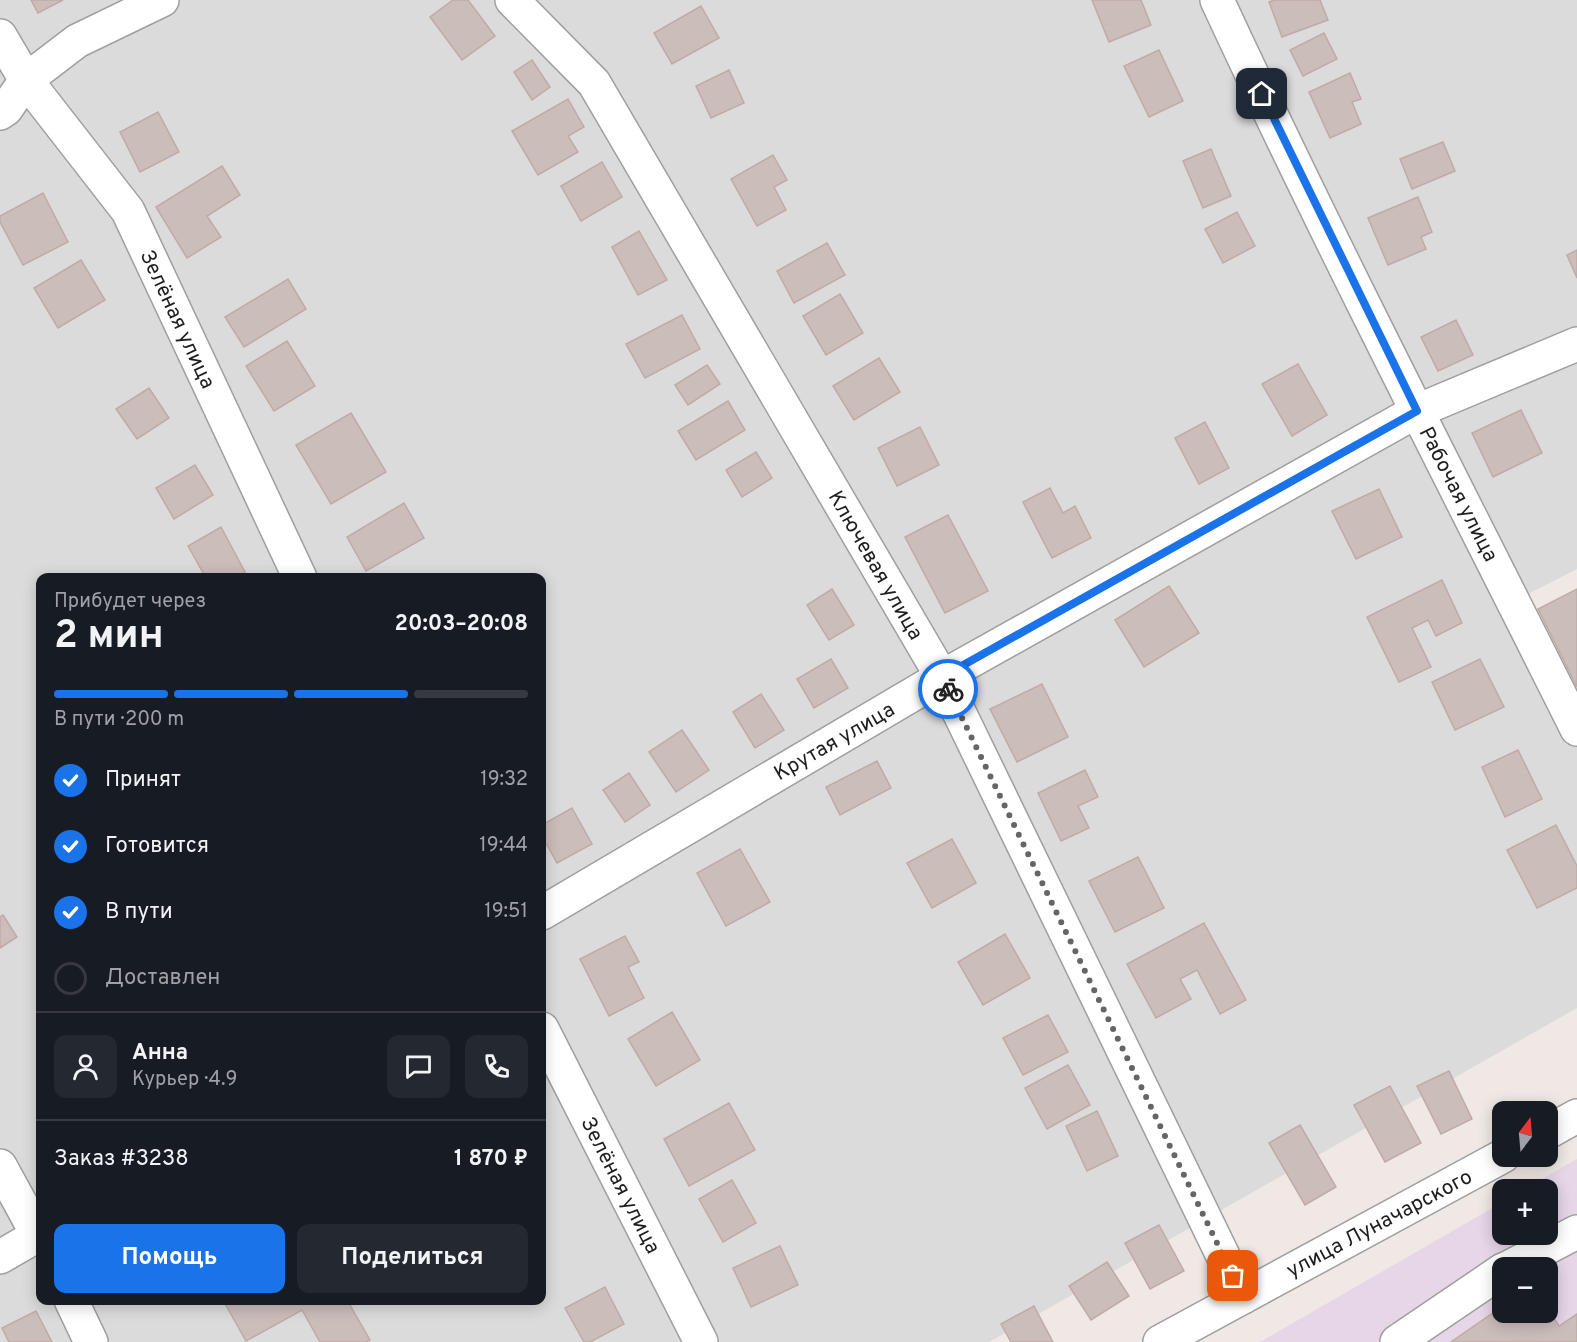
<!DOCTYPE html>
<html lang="ru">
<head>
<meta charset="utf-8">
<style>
	:root { --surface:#171b24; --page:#242831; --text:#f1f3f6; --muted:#9ea1a6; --line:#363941; --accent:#1a73e8 }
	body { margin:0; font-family:Overpass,sans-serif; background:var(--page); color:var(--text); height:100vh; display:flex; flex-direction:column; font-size:22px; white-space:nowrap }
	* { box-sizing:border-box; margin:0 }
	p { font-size:20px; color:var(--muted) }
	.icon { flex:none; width:33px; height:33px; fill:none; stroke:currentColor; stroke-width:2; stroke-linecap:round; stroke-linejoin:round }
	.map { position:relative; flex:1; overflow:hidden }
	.details { position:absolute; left:36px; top:573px; width:510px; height:732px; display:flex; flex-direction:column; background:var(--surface); border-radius:12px; box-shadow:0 3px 15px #0003 }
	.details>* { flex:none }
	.needle { width:39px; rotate:16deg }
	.controls { position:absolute; left:1492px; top:1101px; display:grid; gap:12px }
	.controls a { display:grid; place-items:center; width:66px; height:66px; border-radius:12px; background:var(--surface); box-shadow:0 3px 15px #0003; font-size:30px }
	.pin { position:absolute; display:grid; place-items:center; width:51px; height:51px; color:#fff; margin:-26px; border-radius:12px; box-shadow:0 3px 9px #0006 }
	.courier { position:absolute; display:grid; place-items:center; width:60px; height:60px; margin:-30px; border:4px solid #1a73e8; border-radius:50%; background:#fff; color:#222; box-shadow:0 2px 8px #0007 }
	.headline em { font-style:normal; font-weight:700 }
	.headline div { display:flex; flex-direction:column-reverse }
	.headline { display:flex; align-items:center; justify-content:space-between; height:102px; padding:0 18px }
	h1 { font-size:39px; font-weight:700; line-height:45px }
	.bar { display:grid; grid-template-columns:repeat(4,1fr); gap:9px 6px; align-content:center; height:72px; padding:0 18px }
	.bar i { height:8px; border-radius:4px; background:var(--line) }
	.bar .current { background:var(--accent) }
	.bar p { grid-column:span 4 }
	.line { display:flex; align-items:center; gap:15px; padding:0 18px; border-top:2px solid var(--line) }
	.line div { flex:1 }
	.round { display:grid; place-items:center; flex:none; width:63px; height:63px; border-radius:12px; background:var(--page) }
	ol { padding:0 18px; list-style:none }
	li { display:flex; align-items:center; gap:18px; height:66px }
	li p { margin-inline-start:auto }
	li .icon { padding:6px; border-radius:50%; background:var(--accent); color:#fff; stroke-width:4 }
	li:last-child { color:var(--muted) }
	li i { width:33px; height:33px; border:3px solid var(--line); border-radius:50% }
	.button { display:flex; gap:12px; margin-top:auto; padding:12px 18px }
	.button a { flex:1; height:69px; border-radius:12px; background:var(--accent); color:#fff; font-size:24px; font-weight:700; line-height:69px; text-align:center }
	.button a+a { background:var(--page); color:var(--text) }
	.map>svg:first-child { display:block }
	.residential { fill:#dcdbdb; fill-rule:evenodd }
	.industrial { fill:#e6d6e8; fill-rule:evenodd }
	.building { fill:#cbbdba; stroke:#c1aaa6; stroke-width:1.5 }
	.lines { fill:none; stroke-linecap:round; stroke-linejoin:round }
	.minor-casing { stroke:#9f9f9f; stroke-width:36 }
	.minor { stroke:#fff; stroke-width:33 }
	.done { stroke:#676563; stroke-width:6; stroke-dasharray:0 10.8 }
	.route { stroke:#1a73e8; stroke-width:8 }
	.labels { text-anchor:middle; stroke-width:5; stroke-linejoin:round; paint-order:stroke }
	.street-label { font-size:21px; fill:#1e1e1e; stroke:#fff }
</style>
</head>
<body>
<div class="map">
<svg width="1577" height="1342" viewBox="0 0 1577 1342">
	<rect width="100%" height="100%" fill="#efe8e4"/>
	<!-- residential -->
	<path class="residential" d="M0 0H1577V569L1524 596 1577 719V1008L989 1342H0ZM40 578H542V1300H40Z"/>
	<!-- industrial -->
	<path class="industrial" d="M1577 1159V1342H1260L1503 1202V1234H1548V1190L1524 1189ZM1503 1268H1548V1312H1503Z"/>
	<!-- building -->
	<g class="building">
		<polygon points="31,0 63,0 38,13"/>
		<polygon points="453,0 468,0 495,36 462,60 430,17"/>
		<polygon points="1092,0 1141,0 1151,25 1109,42"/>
		<polygon points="1274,0 1320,0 1328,20 1282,37 1269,2"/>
		<polygon points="701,6 719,38 672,64 654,33"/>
		<polygon points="1324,33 1337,59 1303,76 1290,50"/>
		<polygon points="1159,50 1183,101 1149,117 1124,66"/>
		<polygon points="532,60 550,87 532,100 514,72"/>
		<polygon points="729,70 744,103 711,118 696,86"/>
		<polygon points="1350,73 1361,99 1352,102 1361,124 1330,138 1309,92"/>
		<polygon points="568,99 584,127 568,136 578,152 538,175 512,131"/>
		<polygon points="158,112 179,152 140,172 120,132"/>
		<polygon points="1443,142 1455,171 1412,189 1400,159"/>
		<polygon points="1211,149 1231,196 1203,208 1183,161"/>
		<polygon points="773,155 787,180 774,187 786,210 757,226 731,179"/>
		<polygon points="602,162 622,197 581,221 561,186"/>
		<polygon points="222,166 240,195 207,216 221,237 187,258 156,207"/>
		<polygon points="43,193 68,242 23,265 0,222 0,216"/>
		<polygon points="1418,197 1432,232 1421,237 1426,249 1388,265 1368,218"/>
		<polygon points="1237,212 1255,246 1223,263 1205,229"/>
		<polygon points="639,231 667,280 638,295 612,247"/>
		<polygon points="827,243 845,275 794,303 777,271"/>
		<polygon points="1577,250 1577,278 1567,255"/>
		<polygon points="81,260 105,300 58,328 34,288"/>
		<polygon points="288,279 306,309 244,347 225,317"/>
		<polygon points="840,294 863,333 826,355 803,316"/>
		<polygon points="682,315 700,349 645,378 626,344"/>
		<polygon points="1456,320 1473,355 1438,371 1421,337"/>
		<polygon points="287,341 315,386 274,411 246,366"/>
		<polygon points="879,358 900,392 854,420 833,386"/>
		<polygon points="1298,364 1327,415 1292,436 1262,384"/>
		<polygon points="707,365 720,384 688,405 675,385"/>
		<polygon points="149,388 169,418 137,439 116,409"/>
		<polygon points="728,401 745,430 696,460 678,431"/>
		<polygon points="1521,410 1542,453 1493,477 1472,433"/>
		<polygon points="351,413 386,472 331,504 296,445"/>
		<polygon points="1205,422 1229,468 1199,484 1175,438"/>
		<polygon points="920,427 939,465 897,486 878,448"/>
		<polygon points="756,452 772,478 742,497 726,470"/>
		<polygon points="195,465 213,495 174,519 156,488"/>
		<polygon points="1050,488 1063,513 1075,506 1091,538 1052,558 1023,502"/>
		<polygon points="1379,489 1402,537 1356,559 1332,511"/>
		<polygon points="404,503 424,538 366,571 347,537"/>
		<polygon points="948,515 988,591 945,613 905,537"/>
		<polygon points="221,527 245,572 236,578 206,578 188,546"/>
		<polygon points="1442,580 1462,623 1436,636 1428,620 1412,628 1431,667 1399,682 1367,617"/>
		<polygon points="1169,586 1199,633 1144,667 1115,620"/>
		<polygon points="832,589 854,625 829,640 807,605"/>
		<polygon points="1577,589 1577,687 1538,609"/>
		<polygon points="831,659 848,688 814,708 797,679"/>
		<polygon points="1480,659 1504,707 1455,730 1432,682"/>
		<polygon points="1042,684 1068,737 1017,762 990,709"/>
		<polygon points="761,694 784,730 755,748 733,712"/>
		<polygon points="682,730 709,770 676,792 649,752"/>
		<polygon points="1518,750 1542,799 1505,817 1482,767"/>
		<polygon points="877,761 891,788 840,815 826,787"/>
		<polygon points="1085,770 1098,797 1078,806 1089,828 1061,841 1038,793"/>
		<polygon points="629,773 650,805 625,822 603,790"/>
		<polygon points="572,808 592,844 557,863 542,836 542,825"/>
		<polygon points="1556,825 1577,866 1577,888 1537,908 1507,850"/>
		<polygon points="952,839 976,883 932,908 907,863"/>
		<polygon points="740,849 770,902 726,926 697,873"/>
		<polygon points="1138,857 1164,908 1115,932 1089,881"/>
		<polygon points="3,915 17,937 0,948 0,917"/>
		<polygon points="1204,923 1246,1000 1220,1014 1197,970 1180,979 1191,999 1156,1018 1127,964"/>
		<polygon points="1005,934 1030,978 983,1005 958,962"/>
		<polygon points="625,936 639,962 628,967 644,998 609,1016 580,959"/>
		<polygon points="672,1012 700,1060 656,1086 628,1039"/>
		<polygon points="1048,1015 1068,1052 1023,1075 1003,1038"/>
		<polygon points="1068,1065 1090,1105 1047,1129 1025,1088"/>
		<polygon points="1449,1071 1472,1119 1441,1134 1417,1086"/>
		<polygon points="1390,1086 1421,1143 1385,1162 1354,1105"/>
		<polygon points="729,1103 755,1150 689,1186 664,1139"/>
		<polygon points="1097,1111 1118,1156 1087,1171 1066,1126"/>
		<polygon points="1300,1125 1336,1187 1305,1205 1269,1143"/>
		<polygon points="732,1180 756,1223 723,1242 699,1199"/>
		<polygon points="1159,1225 1184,1271 1150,1289 1125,1243"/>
		<polygon points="780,1246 798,1285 751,1307 733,1268"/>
		<polygon points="1107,1262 1129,1296 1091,1320 1069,1286"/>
		<polygon points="605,1287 624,1324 590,1342 584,1342 565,1308"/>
		<polygon points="223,1300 347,1300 370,1340 366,1342 320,1342 302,1310 246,1341"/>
		<polygon points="1034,1306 1053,1342 1011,1342 1001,1324"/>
		<polygon points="1503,1306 1503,1312 1548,1312 1548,1309 1559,1326 1577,1314 1577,1342 1451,1342"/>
		<polygon points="36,1311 52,1342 9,1342 2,1328"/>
	</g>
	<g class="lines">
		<defs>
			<g id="minor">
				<polyline points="512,0 594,83 942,677 1243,1297"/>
				<path d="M1217 0C1331 246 1456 487 1577 729"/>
				<polyline points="0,36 26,80 128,211 300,578"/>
				<polyline points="0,113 6,109 26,80 77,41 162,0"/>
				<polyline points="542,913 942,677 1417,411 1577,344"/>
				<polyline points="542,1029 701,1342"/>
				<polyline points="1548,1132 1577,1116"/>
				<polyline points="0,1166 40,1239"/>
				<polyline points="0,1257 40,1234"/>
				<polyline points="1508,1268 1577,1232"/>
				<polyline points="71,1300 91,1342"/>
				<polyline points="1160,1342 1503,1156"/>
				<polyline points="1397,1342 1503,1270"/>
			</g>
		</defs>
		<!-- minor casing -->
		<use href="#minor" class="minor-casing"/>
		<!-- minor -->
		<use href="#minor" class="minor"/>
	</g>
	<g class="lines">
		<!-- done -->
		<polyline class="done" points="948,689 1233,1276"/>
		<!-- route -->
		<polyline class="route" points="948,689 942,677 1417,411 1262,94"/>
	</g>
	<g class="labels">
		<!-- street labels -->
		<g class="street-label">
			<text transform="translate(178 319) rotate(65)" y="7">Зелёная улица</text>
			<text transform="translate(1459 494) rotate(63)" y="7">Рабочая улица</text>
			<text transform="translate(876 565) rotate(60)" y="7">Ключевая улица</text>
			<text transform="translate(834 741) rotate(-30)" y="7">Крутая улица</text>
			<text transform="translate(621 1185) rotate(63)" y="7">Зелёная улица</text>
			<text transform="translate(1379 1223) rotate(-28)" y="7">улица Луначарского</text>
		</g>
	</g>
</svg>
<div class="controls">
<a><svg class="needle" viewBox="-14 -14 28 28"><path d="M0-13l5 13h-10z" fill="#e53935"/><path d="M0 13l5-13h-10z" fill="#9ea1a6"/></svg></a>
<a>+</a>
<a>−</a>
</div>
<div class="pin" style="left:1233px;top:1276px;background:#ea580c"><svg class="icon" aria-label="bag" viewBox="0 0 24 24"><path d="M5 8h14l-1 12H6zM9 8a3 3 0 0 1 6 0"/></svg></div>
<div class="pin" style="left:1262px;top:94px;background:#1f2937"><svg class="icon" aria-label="home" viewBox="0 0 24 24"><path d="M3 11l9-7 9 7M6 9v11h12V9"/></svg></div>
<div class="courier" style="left:948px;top:689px"><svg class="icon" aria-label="bike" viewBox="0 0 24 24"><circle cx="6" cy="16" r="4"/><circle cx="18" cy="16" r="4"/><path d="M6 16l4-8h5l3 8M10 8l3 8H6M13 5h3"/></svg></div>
<section class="details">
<div class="headline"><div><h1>2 мин</h1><p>Прибудет через</p></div><em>20:03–20:08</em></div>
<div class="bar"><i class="current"></i><i class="current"></i><i class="current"></i><i></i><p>В пути · 200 m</p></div>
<ol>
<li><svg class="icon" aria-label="check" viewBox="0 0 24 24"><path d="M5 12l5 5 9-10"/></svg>Принят<p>19:32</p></li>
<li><svg class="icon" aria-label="check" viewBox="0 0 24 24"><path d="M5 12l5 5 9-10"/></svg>Готовится<p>19:44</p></li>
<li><svg class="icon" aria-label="check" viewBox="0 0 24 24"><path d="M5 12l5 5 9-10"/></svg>В пути<p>19:51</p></li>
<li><i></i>Доставлен</li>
</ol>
<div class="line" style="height:108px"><a class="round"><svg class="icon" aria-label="person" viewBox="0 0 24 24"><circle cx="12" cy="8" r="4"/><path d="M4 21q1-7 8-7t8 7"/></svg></a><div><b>Анна</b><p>Курьер · 4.9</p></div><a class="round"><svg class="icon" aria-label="chat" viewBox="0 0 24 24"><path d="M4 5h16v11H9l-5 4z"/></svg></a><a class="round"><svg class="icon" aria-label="phone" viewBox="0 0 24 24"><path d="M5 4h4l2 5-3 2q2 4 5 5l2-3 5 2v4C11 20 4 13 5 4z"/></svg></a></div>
<div class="line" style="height:78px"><div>Заказ #3238</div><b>1 870 ₽</b></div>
<div class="button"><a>Помощь</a><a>Поделиться</a></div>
</section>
</div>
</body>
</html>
